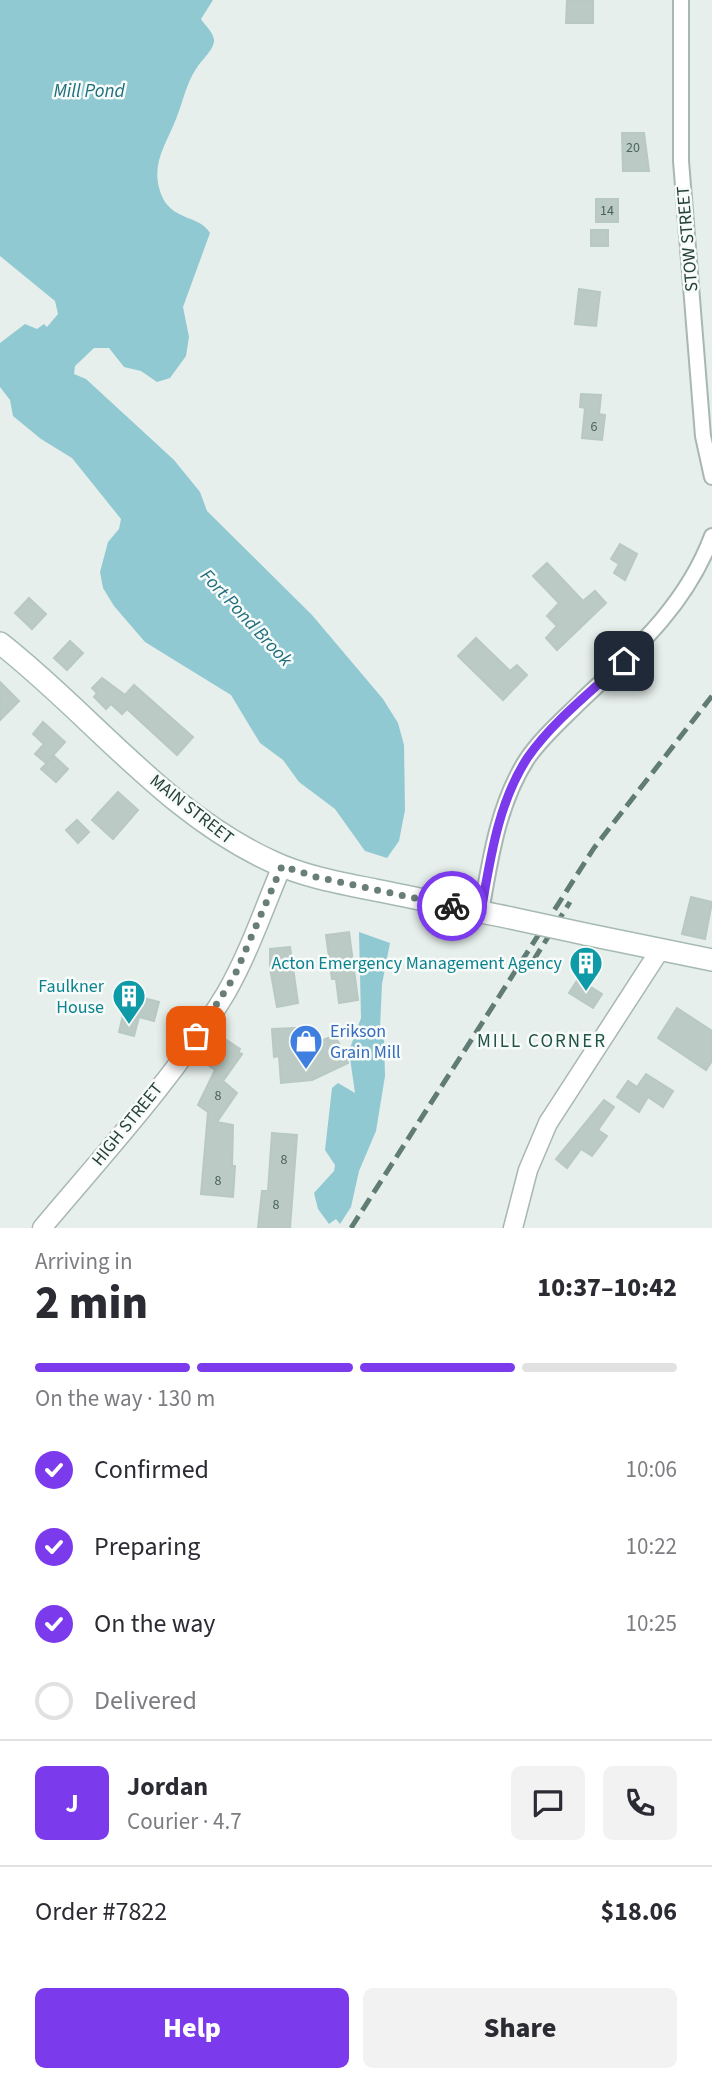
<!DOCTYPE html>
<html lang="en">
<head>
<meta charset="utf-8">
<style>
	:root { --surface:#fff; --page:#f2f2f3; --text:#2b2b33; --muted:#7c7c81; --line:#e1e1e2; --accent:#7c3aed }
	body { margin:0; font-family:"Source Sans 3",sans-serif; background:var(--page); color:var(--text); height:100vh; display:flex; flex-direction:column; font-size:26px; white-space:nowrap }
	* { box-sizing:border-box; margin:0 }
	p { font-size:23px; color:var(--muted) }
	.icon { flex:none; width:38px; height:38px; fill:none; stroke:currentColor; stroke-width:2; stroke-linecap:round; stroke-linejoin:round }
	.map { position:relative; height:1228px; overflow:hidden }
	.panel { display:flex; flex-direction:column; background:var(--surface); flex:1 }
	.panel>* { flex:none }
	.pin { position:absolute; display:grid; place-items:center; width:60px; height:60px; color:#fff; margin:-30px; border-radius:14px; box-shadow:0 4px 10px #0006 }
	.courier { position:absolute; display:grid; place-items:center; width:70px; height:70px; margin:-35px; border:5px solid #7c3aed; border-radius:50%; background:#fff; color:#222; box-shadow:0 2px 9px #0007 }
	.head em { font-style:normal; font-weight:800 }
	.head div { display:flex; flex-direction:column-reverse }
	.head { display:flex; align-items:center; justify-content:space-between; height:119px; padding:0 35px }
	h1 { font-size:46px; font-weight:800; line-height:52px }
	.bar { display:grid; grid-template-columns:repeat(4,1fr); gap:10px 7px; align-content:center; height:84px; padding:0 35px }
	.bar i { height:9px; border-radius:5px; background:var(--line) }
	.bar .on { background:var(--accent) }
	.bar p { grid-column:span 4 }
	.line { display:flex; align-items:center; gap:18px; padding:0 35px; border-top:2px solid var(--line) }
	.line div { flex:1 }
	.round { display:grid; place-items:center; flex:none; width:74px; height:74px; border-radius:10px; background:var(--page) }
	ol { padding:0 35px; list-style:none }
	li { display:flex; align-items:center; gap:21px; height:77px }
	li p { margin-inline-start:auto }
	li .icon { padding:7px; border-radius:50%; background:var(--accent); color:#fff; stroke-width:4 }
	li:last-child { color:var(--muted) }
	li i { width:38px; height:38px; border:4px solid var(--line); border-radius:50% }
	.action { display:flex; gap:14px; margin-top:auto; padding:14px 35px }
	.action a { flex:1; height:80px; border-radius:10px; background:var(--accent); color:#fff; font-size:28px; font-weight:800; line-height:80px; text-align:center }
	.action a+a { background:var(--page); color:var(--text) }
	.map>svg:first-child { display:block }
	.water { fill:#90c9d2 }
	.building { fill:#bbcac4; stroke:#b8c8c2; stroke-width:2 }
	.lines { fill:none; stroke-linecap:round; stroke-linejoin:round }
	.minor-casing { stroke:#a8b7b2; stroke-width:18 }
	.tertiary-casing { stroke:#a8b7b2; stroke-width:21 }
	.secondary-casing { stroke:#a5bab2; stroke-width:24 }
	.minor { stroke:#fff; stroke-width:14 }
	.tertiary { stroke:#fff; stroke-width:18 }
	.secondary { stroke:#fff; stroke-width:21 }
	.rail { stroke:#607c74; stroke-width:5; stroke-dasharray:14 7; stroke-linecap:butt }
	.secondary-bridge-casing { stroke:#a5bab2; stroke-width:24; stroke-linecap:butt }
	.secondary-bridge { stroke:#fff; stroke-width:21 }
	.done { stroke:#697e77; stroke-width:7; stroke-dasharray:0 12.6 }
	.route { stroke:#7c3aed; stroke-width:9 }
	.labels { text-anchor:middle; stroke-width:5; stroke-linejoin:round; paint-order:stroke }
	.number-label { font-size:14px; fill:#4a635c }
	.street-label { font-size:18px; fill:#254139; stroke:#f7fbf9 }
	.culture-label { font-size:18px; fill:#0d838f; stroke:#f7fbf9; text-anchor:end }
	.shop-label { font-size:18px; fill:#366cbe; stroke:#f7fbf9; text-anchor:start }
	.water-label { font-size:19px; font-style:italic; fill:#1f6e7d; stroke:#f7fbf9 }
	.neighbourhood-label { font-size:19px; letter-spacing:2px; fill:#215346; stroke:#f7fbf9 }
</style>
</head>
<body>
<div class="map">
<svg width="712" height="1228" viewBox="0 0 712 1228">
	<rect width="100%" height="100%" fill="#e6efeb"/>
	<!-- water -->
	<g class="water">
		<path d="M0 0H213L201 19C205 26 215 33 214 42 212 52 201 60 196 69 186 84 183 102 176 119 166 145 150 164 161 194 171 221 200 215 210 233L183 307 189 337 186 356 170 378 157 382 141 371 124 367 109 348H94L75 366 74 374 86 379 174 460 200 492 207 511 312 615 383 699 398 723 404 745 405 810 399 841 387 858 365 851 335 809 299 782 283 760 260 743 231 695 145 642 114 606 103 588 100 572 108 542 119 529 121 519 72 458 41 439 13 416 10 400 0 387V343L25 324 37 329 44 324 47 327 58 314 55 301 0 256Z"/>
		<polygon points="359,932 390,943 382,984 380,1028 384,1039 385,1076 376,1131 359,1171 351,1207 340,1224 336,1219 329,1224 318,1209 314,1193 334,1171 335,1165 325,1150 332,1088 338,1083 355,1093 349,1051 361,1018"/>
	</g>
	<!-- building -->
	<g class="building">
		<polygon points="567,0 593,0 593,23 566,23"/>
		<polygon points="622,133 644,133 649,171 623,171"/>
		<rect x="596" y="199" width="22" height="23"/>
		<rect x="591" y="230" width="17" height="16"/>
		<polygon points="579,289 600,292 596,326 575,324"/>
		<polygon points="581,394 601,395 599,414 605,415 602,440 582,438 585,408 580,407"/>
		<polygon points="620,544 637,554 625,580 614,573 619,564 611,559"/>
		<polygon points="547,563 583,601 595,591 606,603 557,650 546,638 557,626 547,616 559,603 533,576"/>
		<polygon points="29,598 46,614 32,629 15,613"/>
		<polygon points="476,638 510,671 517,665 527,675 503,700 458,656"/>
		<polygon points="70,641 83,653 67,670 54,658"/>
		<polygon points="102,678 125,695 134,685 193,737 177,755 127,709 122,714 111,704 106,709 94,697 97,693 92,688"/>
		<polygon points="0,682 19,701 0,720"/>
		<polygon points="43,722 65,742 46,763 35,754 44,744 33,734"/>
		<polygon points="54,756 68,769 56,782 41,769"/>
		<polygon points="118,792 138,810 113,839 92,820"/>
		<polygon points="77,820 89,832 78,843 66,830"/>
		<polygon points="691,897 712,902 705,939 682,934"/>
		<polygon points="349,932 358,1000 339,1003 336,979 332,979 326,935"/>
		<polygon points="290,947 298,1003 277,1007 270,968 270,949"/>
		<polygon points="578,979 602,994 593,1008 569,993"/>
		<polygon points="128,994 159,1002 154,1021 139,1017 134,1036 119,1032"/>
		<polygon points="677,1008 712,1031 712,1061 706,1070 658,1038"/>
		<polygon points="295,1028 297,1051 335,1035 348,1063 312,1080 281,1083 279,1056 274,1057 272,1029"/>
		<polygon points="219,1035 240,1049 238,1052 242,1054 223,1081 237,1093 217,1122 233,1125 232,1166 235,1166 233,1197 201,1194 208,1112 198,1105 215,1070 201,1060"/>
		<polygon points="646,1074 673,1091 663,1107 648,1097 639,1112 617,1097 628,1081 637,1087"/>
		<polygon points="604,1100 614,1107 598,1130 607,1136 592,1156 581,1149 567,1168 556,1159"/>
		<polygon points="272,1133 297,1135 290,1228 258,1228 262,1191 268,1191"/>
	</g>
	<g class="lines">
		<defs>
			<g id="minor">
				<polyline points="681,0 681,161 703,436 712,477"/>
				<path d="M481 912C490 860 498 804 527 759 542 737 562 720 581 701 634 651 686 606 712 536"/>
			</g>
			<g id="tertiary">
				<path d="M42 1228C105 1153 176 1076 226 993 249 953 264 908 282 866"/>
				<polyline points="513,1228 528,1170 548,1123 660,950"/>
			</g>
			<g id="secondary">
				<path d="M0 643C91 714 166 814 273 862 305 877 341 883 375 890 421 899 466 909 511 918"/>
				<polyline points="585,934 712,960"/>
			</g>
		</defs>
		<!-- minor casing -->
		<use href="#minor" class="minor-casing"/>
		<!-- tertiary casing -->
		<use href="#tertiary" class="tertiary-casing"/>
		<!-- secondary casing -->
		<use href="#secondary" class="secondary-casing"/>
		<!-- minor -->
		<use href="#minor" class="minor"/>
		<!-- tertiary -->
		<use href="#tertiary" class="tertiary"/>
		<!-- secondary -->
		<use href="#secondary" class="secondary"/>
		<!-- rail -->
		<g class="rail">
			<polyline points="533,961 570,902"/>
			<polyline points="351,1228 594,848 712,696"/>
		</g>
		<defs>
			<polyline id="secondary-bridge" points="511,918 585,934"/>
		</defs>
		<!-- secondary-bridge casing -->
		<use href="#secondary-bridge" class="secondary-bridge-casing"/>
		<!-- secondary-bridge -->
		<use href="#secondary-bridge" class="secondary-bridge"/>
	</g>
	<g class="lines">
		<!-- done -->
		<polyline class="done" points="196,1036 234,977 282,866 316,877 452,906"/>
		<!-- route -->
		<path class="route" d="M452 906 481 912C490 860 498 802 528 757 553 721 592 691 624 661"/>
	</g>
	<!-- icons -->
	<defs>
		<symbol id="building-pin" viewBox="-11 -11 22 30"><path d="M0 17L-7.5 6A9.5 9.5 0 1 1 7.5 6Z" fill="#0f9aa8" stroke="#f7fbf9"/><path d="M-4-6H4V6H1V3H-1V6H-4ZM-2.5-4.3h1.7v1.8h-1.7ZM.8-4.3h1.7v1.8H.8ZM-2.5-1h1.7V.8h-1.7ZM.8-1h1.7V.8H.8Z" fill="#fff"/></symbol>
		<symbol id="shop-pin" viewBox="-11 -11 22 30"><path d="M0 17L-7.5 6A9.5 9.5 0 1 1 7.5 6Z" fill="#3f7fe0" stroke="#f7fbf9"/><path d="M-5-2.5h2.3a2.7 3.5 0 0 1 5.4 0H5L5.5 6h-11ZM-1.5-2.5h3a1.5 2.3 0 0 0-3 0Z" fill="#fff"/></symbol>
	</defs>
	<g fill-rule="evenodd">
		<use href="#building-pin" x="567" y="944" width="38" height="52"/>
		<use href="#building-pin" x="110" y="977" width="38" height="52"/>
		<use href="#shop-pin" x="287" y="1022" width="38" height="52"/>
	</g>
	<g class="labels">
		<!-- number labels -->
		<g class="number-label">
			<text x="633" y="152">20</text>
			<text x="607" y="215">14</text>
			<text x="594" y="431">6</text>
			<text x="218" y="1100">8</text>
			<text x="284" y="1164">8</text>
			<text x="218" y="1185">8</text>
			<text x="276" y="1209">8</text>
		</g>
		<!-- street labels -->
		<g class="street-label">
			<text transform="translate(687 239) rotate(-95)" y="6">STOW STREET</text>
			<text transform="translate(192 809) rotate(38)" y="6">MAIN STREET</text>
			<text transform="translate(127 1124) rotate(-51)" y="6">HIGH STREET</text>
		</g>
		<!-- culture labels -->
		<g class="culture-label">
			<text x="562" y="969">Acton Emergency Management Agency</text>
			<text x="104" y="992">Faulkner<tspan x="104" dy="21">House</tspan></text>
		</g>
		<!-- shop labels -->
		<g class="shop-label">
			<text x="330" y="1037">Erikson<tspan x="330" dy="21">Grain Mill</tspan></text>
		</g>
		<!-- water labels -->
		<g class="water-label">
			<text x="89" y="97">Mill Pond</text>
			<text transform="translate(247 617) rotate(47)" y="7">Fort Pond Brook</text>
		</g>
		<!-- neighbourhood labels -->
		<g class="neighbourhood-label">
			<text x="542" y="1047">MILL CORNER</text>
		</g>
	</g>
</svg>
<div class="pin" style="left:196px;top:1036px;background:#ea580c"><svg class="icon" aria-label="bag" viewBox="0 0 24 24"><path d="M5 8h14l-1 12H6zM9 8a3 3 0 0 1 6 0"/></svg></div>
<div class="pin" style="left:624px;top:661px;background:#1f2937"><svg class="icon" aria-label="home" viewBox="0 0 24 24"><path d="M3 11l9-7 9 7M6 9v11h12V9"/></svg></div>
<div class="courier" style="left:452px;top:906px"><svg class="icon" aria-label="bike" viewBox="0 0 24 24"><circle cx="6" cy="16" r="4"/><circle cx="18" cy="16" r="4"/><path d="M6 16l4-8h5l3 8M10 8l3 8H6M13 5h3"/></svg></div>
</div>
<section class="panel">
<div class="head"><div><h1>2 min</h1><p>Arriving in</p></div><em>10:37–10:42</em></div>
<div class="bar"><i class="on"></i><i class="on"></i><i class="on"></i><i></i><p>On the way · 130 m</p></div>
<ol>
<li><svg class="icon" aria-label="check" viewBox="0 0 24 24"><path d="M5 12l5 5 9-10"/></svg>Confirmed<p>10:06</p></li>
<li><svg class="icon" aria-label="check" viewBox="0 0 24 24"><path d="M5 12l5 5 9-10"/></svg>Preparing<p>10:22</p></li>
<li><svg class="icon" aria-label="check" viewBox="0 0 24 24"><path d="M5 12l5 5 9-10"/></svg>On the way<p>10:25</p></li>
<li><i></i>Delivered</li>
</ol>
<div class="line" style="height:126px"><b class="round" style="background:var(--accent);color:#fff">J</b><div><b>Jordan</b><p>Courier · 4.7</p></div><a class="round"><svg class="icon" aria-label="chat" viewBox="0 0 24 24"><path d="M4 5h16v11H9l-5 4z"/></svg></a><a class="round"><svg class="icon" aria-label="phone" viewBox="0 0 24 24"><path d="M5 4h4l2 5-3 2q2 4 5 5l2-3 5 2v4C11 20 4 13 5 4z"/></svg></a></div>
<div class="line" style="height:91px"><div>Order #7822</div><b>$18.06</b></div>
<div class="action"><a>Help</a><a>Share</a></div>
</section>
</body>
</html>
